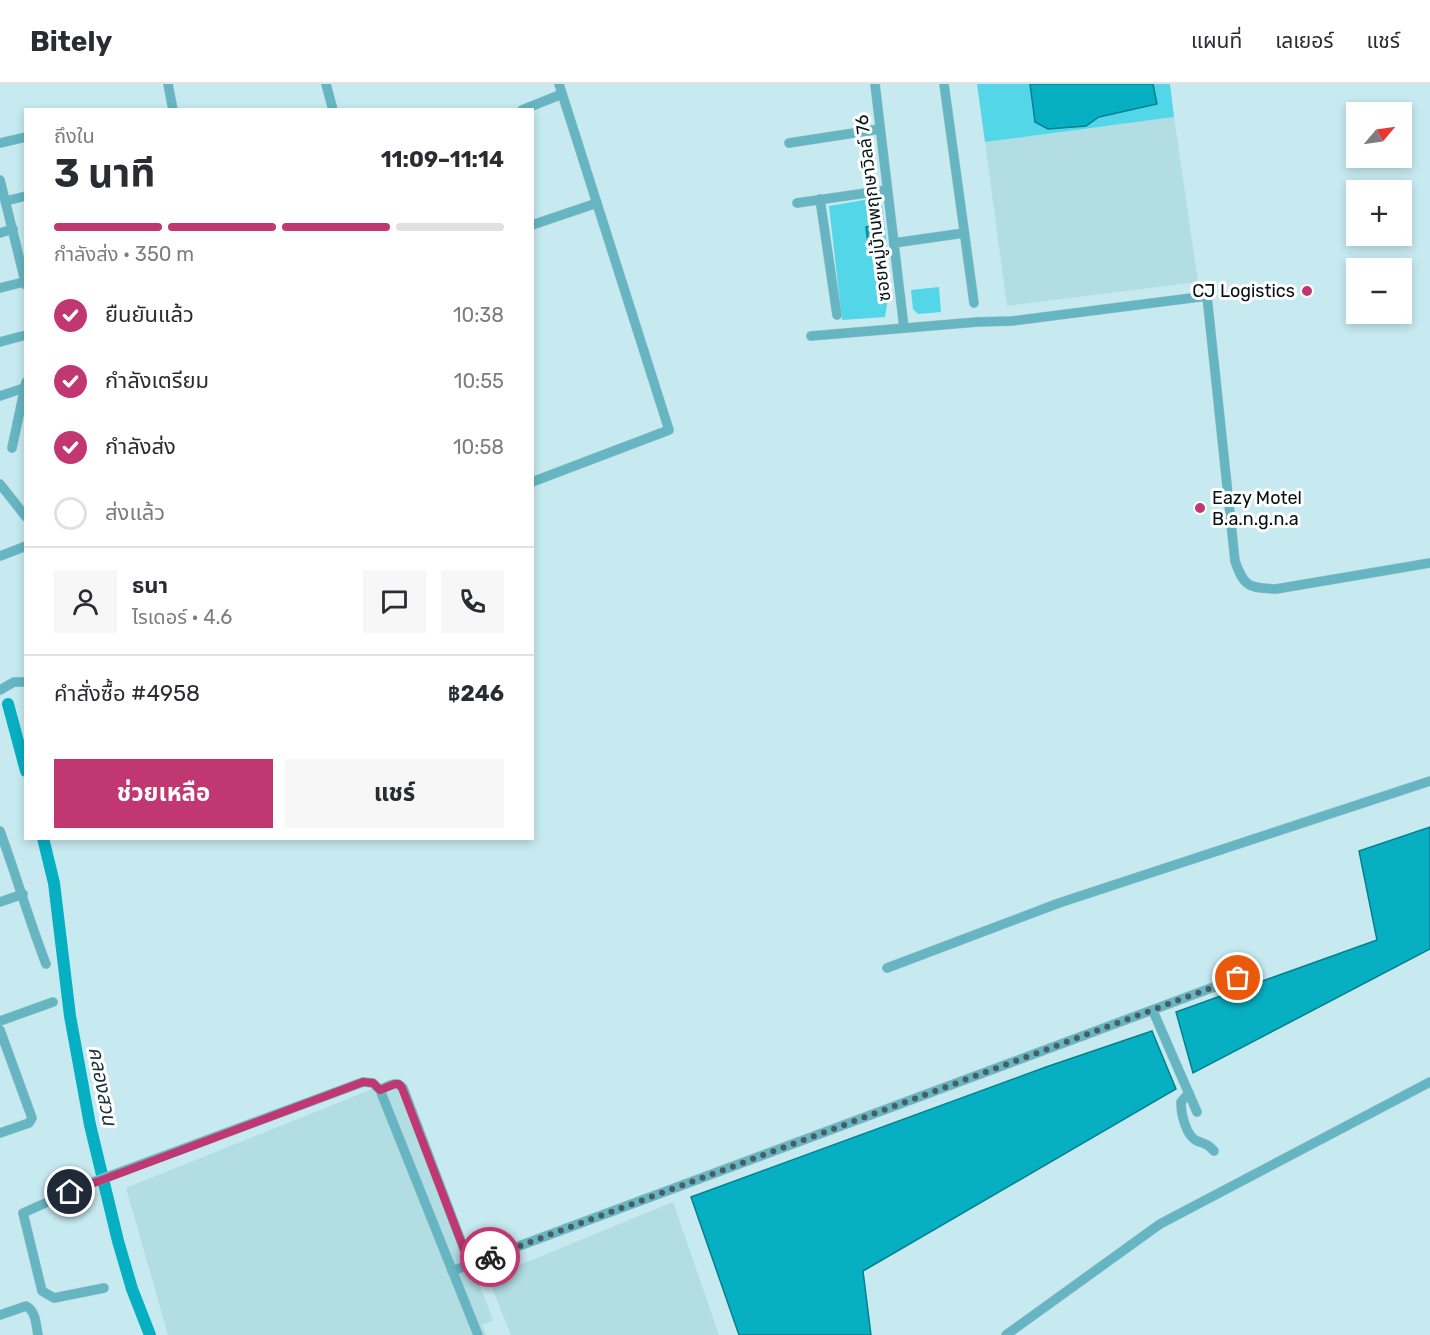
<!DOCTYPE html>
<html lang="th">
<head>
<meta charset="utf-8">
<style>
	:root { --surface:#fff; --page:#f7f7f7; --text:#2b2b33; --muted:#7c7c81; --line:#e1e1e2; --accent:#c13772 }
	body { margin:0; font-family:Rubik,"Noto Sans Thai",sans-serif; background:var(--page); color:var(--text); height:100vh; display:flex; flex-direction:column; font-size:22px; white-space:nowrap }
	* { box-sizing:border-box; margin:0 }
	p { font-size:20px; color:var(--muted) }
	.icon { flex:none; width:33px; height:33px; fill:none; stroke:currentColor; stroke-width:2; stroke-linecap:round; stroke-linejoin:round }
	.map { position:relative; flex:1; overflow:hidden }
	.drawer { position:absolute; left:24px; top:24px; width:510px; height:732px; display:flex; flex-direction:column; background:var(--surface); border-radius:0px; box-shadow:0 3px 9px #0003 }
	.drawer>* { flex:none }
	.needle { width:39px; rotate:61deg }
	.controls { position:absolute; left:1346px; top:18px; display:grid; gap:12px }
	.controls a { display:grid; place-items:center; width:66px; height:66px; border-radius:0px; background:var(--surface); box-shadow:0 3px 9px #0003; font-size:30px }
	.pin { position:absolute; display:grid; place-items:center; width:51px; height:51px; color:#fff; margin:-26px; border:3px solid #fff; border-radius:50%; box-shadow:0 2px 6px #0007 }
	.courier { position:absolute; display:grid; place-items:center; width:60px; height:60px; margin:-30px; border:4px solid #c13772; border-radius:50%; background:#fff; color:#222; box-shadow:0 2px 8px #0007 }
	.summary em { font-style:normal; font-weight:700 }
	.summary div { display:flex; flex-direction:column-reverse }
	.summary { display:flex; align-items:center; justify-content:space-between; height:102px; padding:0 30px }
	h1 { font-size:39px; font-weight:700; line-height:45px }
	.bar { display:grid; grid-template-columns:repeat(4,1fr); gap:9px 6px; align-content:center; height:72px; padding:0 30px }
	.bar i { height:8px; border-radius:4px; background:var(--line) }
	.bar .current { background:var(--accent) }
	.bar p { grid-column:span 4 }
	.line { display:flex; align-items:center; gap:15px; padding:0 30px; border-top:2px solid var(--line) }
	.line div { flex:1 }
	.round { display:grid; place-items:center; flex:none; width:63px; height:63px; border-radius:0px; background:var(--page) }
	ol { padding:0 30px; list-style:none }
	li { display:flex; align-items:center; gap:18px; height:66px }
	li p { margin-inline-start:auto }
	li .icon { padding:6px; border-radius:50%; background:var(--accent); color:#fff; stroke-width:4 }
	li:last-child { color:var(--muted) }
	li i { width:33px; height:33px; border:3px solid var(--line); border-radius:50% }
	.primary-button { display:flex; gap:12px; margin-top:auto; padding:12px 30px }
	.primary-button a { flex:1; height:69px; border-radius:0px; background:var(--accent); color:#fff; font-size:24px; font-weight:700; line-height:69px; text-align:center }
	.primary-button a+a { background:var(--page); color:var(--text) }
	header { display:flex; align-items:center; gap:36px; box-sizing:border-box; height:84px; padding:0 30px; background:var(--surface); border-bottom:2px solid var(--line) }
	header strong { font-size:28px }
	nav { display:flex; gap:33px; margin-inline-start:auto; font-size:21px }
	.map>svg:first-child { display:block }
	.built { fill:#b1dde3 }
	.green { fill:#54d6e9 }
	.water { fill:#06afc2; stroke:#06808e; stroke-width:1.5 }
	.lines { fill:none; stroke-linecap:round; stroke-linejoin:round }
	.canal { stroke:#06afc2; stroke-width:12 }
	.street-casing { stroke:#a3c3c9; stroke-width:10 }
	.street { stroke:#65b5c2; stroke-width:9 }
	.done { stroke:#495e62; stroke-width:6; stroke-dasharray:0 10.8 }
	.route { stroke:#c13772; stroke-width:8 }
	.poi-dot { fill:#c13772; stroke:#fff; stroke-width:2 }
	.labels { text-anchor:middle; stroke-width:6; stroke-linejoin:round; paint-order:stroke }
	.street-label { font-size:18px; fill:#061315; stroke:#fff }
	.poi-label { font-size:18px; fill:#061315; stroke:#fff; text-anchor:end }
	.water-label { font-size:20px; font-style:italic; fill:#1a3135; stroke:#fff }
</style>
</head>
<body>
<header>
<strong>Bitely</strong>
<nav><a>แผนที่</a><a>เลเยอร์</a><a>แชร์</a></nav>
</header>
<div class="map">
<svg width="1430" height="1251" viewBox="0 0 1430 1251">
	<rect width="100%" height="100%" fill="#c6eaf0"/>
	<!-- built -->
	<g class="built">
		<polygon points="1174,33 1198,198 1007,222 985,58"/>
		<polygon points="400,994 493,1236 482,1241 486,1251 168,1251 126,1104"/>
		<polygon points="673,1118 719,1251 511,1251 488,1194"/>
	</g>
	<!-- green -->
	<g class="green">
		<polygon points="977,0 1030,0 1035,38 1086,42 1099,33 1157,20 1153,0 1170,0 1174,33 985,58"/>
		<path d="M881 113C886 152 893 194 885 233L842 236 829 122Z"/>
		<polygon points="939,203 941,228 918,230 913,225 911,206"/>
	</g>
	<!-- water -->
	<g class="water">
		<polygon points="1030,0 1153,0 1157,20 1099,33 1086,42 1048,45 1035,38"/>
		<polygon points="874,142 878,166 869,168 866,143"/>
		<polygon points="1430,743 1430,865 1193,989 1176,928 1377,856 1359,767"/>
		<polygon points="1152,947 1176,1005 863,1187 871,1251 739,1251 691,1113 1046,983"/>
	</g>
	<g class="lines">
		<!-- canal -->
		<g class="canal">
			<polyline points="8,620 26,687"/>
			<polyline points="43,754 54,799 70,932 90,1041 118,1157 132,1205 150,1251"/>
		</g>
		<defs>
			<g id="street">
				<polyline points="168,0 173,26"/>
				<polyline points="326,0 333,26"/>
				<polyline points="875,0 904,244"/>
				<polyline points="944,0 974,219"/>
				<polyline points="522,26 562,10"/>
				<polyline points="0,59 26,53"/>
				<polyline points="789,59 880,45"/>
				<polyline points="0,96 26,201"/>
				<polyline points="820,115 837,231"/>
				<polyline points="6,117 26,112"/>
				<polyline points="797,119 887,106"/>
				<polyline points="532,141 597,119"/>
				<polyline points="0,149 13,145"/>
				<polyline points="894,159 964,149"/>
				<polyline points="0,204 24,198"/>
				<path d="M811 252 977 238 1012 237 1207 212 1235 477C1244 503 1249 504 1276 505L1430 479"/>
				<polyline points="0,258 26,251"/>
				<polyline points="0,312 24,304"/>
				<polyline points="12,364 26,298"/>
				<polyline points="532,398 669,346 559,0"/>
				<polyline points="0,400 26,433"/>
				<polyline points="0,472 26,462"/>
				<polyline points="0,606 14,598 26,598"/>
				<path d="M0 747C16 791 29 836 46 880"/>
				<polyline points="0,818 23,810"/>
				<polyline points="887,884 1059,819 1430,697"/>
				<polyline points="1153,927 1197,1028"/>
				<polyline points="0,937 53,918"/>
				<polyline points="0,946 32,1034 29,1039 0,1049"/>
				<path d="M380 1006C388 1002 396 996 403 1004L470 1181"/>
				<path d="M1189 1009 1181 1018C1181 1030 1186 1052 1197 1057 1205 1060 1208 1060 1214 1067"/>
				<polyline points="452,1187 1238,894"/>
				<polyline points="104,1204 54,1214 42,1207 23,1129 88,1100 363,998 373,999 380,1006 478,1251"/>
				<path d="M0 1231 26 1222C36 1227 36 1241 38 1251"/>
				<polyline points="1006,1251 1160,1140 1430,998"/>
			</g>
		</defs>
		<!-- street casing -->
		<use href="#street" class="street-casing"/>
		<!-- street -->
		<use href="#street" class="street"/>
	</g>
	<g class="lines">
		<!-- done -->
		<polyline class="done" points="490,1173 1238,894"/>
		<!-- route -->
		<polyline class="route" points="70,1108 363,998 373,999 380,1006 395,1000 399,1000 402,1004 470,1181 490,1173"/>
	</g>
	<!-- markers -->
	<g class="poi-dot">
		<circle cx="1307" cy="207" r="6"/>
		<circle cx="1200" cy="424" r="6"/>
	</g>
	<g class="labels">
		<!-- street labels -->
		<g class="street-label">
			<text transform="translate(873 124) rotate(-97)" y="6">ซอยหมู่บ้านพฤกษาวิลล์ 76</text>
		</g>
		<!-- poi labels -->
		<g class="poi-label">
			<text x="1295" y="213">CJ Logistics</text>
			<text x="1212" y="420" text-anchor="start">Eazy Motel<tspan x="1212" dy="21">B.a.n.g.n.a</tspan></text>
		</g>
		<!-- water labels -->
		<g class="water-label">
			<text transform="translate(103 1002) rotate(79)" y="7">คลองสวน</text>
		</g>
	</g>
</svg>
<div class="controls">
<a><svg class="needle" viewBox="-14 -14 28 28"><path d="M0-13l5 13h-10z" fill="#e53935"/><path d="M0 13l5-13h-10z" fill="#7c7c81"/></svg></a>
<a>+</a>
<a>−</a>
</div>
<div class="pin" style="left:1238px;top:894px;background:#ea580c"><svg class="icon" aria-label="bag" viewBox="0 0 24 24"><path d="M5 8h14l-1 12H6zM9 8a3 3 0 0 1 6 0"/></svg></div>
<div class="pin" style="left:70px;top:1108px;background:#1f2937"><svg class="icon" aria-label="home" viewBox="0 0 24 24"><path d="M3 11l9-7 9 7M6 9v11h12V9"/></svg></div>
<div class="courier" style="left:490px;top:1173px"><svg class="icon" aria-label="bike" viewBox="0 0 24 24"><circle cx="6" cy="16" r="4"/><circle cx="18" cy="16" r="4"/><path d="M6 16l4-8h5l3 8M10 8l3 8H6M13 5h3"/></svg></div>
<section class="drawer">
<div class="summary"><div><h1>3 นาที</h1><p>ถึงใน</p></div><em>11:09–11:14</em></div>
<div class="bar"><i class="current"></i><i class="current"></i><i class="current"></i><i></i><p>กำลังส่ง · 350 m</p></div>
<ol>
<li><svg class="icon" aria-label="check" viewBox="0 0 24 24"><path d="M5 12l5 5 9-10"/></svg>ยืนยันแล้ว<p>10:38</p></li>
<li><svg class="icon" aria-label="check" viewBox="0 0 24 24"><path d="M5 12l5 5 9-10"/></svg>กำลังเตรียม<p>10:55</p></li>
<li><svg class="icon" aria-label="check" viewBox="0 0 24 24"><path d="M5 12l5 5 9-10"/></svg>กำลังส่ง<p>10:58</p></li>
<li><i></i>ส่งแล้ว</li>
</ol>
<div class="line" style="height:108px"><a class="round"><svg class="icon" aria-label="person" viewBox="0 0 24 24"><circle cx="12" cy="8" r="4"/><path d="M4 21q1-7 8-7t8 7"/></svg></a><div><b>ธนา</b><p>ไรเดอร์ · 4.6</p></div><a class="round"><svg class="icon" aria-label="chat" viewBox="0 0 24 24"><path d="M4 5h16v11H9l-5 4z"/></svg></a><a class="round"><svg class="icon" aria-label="phone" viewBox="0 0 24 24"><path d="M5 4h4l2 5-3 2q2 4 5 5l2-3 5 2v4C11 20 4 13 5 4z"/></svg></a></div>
<div class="line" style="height:78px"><div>คำสั่งซื้อ #4958</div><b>฿246</b></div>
<div class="primary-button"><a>ช่วยเหลือ</a><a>แชร์</a></div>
</section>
</div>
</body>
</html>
